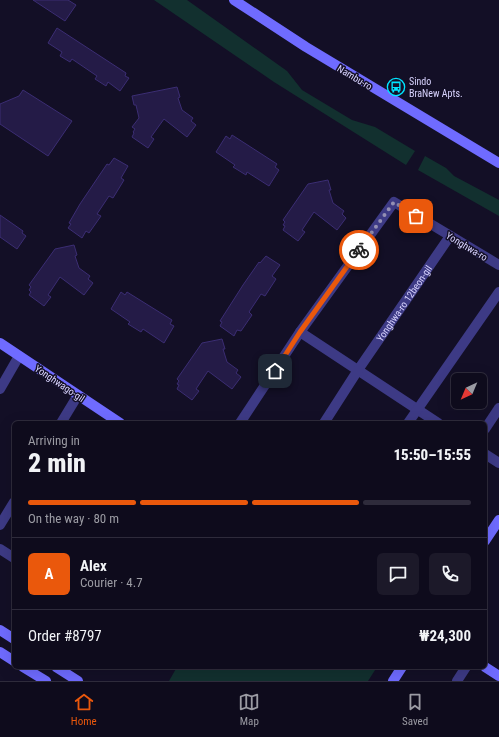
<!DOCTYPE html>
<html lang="en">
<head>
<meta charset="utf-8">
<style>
	:root { --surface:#0e0b1c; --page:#1c1929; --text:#f1f3f6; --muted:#9b9ba3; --line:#2e2b3b; --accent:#ea580c }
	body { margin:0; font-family:"Roboto Condensed",sans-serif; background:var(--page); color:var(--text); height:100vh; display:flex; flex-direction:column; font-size:15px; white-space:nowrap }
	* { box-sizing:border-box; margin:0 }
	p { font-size:13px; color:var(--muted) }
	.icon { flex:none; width:22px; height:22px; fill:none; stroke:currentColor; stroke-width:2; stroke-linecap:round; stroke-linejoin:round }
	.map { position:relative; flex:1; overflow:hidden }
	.panel { position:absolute; left:12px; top:421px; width:475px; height:248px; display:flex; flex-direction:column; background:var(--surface); border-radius:6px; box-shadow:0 4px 16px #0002,0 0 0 1px var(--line) }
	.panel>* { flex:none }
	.needle { width:26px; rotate:224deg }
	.tools { position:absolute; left:451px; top:373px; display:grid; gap:8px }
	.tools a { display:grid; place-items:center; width:36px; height:36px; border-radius:6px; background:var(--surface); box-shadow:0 4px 16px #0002,0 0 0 1px var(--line); font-size:20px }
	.pin { position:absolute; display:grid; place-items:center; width:34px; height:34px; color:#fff; margin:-17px; border-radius:8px; box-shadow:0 2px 6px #0006 }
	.courier { position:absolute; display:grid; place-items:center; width:40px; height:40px; margin:-20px; border:3px solid #ea580c; border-radius:50%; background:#fff; color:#222; box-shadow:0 1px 5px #0007 }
	.summary em { font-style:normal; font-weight:800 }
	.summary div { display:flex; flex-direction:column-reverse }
	.summary { display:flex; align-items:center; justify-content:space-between; height:68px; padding:0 16px }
	h1 { font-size:26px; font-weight:800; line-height:30px }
	.bar { display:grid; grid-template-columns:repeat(4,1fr); gap:6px 4px; align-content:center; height:48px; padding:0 16px }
	.bar i { height:5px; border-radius:3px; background:var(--line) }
	.bar .active { background:var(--accent) }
	.bar p { grid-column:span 4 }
	.line { display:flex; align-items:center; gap:10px; padding:0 16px; border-top:1px solid var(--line) }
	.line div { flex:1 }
	.round { display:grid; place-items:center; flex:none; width:42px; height:42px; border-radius:6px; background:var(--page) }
	.dock { display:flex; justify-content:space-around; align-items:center; height:56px; border-top:1px solid var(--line); background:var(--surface); font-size:11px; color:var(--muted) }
	.dock a { display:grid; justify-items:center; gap:2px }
	.dock .active { color:var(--accent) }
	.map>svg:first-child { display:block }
	.green { fill:#12302f }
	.building { fill:#241b47; stroke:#3b2d73 }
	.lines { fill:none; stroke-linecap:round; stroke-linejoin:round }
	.street { stroke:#3d3a85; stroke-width:10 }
	.secondary { stroke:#6f6bff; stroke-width:10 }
	.done { stroke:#948fb3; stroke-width:4; stroke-dasharray:0 7.2 }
	.route { stroke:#ea580c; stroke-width:5 }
	.labels { text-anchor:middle; stroke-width:3; stroke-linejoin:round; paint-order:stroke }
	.street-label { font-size:10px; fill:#d9d4ff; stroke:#130f26 }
	.poi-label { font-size:10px; fill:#d9d4ff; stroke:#130f26; text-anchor:start }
</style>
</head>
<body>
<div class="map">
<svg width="499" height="681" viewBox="0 0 499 681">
	<rect width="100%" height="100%" fill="#130f26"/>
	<!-- green -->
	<g class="green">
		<polygon points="154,0 187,0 287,71 302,90 352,120 375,127 415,151 406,165 274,82"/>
		<polygon points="425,156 446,168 454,176 499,200 499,216 418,170"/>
		<polygon points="177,667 377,667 368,681 169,681"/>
	</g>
	<!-- building -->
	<g class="building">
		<polygon points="33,0 68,0 76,5 65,21"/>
		<polygon points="57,28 126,73 125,76 129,78 120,91 108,82 106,86 95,79 97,76 72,59 70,62 60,56 62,52 48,43"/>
		<polygon points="177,87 180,97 178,98 182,110 193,118 191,121 196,125 187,137 164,119 151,137 154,139 148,148 132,137 134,133 133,132 135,129 132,127 139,118 136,105 134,105 132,96"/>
		<polygon points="23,90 72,121 48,156 0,124 0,104 19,96"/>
		<polygon points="232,135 277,164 275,167 279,170 269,186 247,172 246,175 233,167 235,165 216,152 226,136 230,139"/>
		<polygon points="114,158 128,166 121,178 124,180 113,198 109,196 97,214 101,216 89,233 86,231 82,238 68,228 71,224 69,223 80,204 107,164 109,165"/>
		<polygon points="328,180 331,190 329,190 333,203 344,211 342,214 346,218 337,230 314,212 302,230 305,232 298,241 283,230 285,226 283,225 285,222 283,220 308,184"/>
		<polygon points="0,215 23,231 22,233 26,236 17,249 0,237"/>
		<polygon points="74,245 77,255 75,256 79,268 90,276 88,279 93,283 84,295 60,277 48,295 51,297 44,306 29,295 31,292 29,290 31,287 29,285 55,249"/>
		<polygon points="266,256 280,265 272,276 276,279 265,296 261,294 249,312 252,315 241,331 237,330 234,336 220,326 222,322 220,321 243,285 259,262 260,263"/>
		<polygon points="121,292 125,295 127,292 172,320 170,324 174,326 164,343 143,329 141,332 128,324 130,322 111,309"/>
		<polygon points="222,339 225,349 223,349 227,362 238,370 236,373 241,377 232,389 208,371 196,389 199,391 192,400 177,389 179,385 177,384 179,381 177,379 202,343"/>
	</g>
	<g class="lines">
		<!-- street -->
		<g class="street">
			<polyline points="300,332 438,423"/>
			<polyline points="0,389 19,356"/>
			<polyline points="61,423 78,395"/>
			<polyline points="240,423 300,332 394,202 499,265"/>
			<path id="s1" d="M324 423 358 370 450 236"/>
			<polyline points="408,423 499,292"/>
			<polyline points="485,429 499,408"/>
			<polyline points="485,454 499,463"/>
			<polyline points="0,525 14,502"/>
			<polyline points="0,549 14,558"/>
			<polyline points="457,681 466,667"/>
		</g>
		<!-- secondary -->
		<g class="secondary">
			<polyline points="234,0 306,47 499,163"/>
			<polyline points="0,343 120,423"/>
			<polyline points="485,541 499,520"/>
			<polyline points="0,630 14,639"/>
			<polyline points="0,652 14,661"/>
			<polyline points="23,667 46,681"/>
			<polyline points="56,667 78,681"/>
			<polyline points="485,667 499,676"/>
			<polyline points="393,681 402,667"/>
		</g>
	</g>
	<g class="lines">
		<!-- done -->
		<polyline class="done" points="359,250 394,202 416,216"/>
		<!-- route -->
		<polyline class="route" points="275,371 300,332 359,250"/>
	</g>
	<!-- icons -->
	<defs>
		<symbol id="bus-ring" viewBox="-11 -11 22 22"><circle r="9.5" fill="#130f26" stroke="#00e5ff" stroke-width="1.5"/><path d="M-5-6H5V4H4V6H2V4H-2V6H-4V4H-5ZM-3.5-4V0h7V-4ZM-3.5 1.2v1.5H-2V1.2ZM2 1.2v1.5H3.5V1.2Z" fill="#00e5ff"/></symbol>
	</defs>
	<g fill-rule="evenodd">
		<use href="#bus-ring" x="386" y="77" width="20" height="20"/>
	</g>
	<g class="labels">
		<!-- street labels -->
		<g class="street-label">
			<text transform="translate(355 77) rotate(31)" y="4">Nambu-ro</text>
			<text transform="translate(467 246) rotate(31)" y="4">Yonghwa-ro</text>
			<text dy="4" stroke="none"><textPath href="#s1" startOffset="144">Yonghwa-ro 12beon-gil</textPath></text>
			<text transform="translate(60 383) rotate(34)" y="4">Yonghwago-gil</text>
		</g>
		<!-- poi labels -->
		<g class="poi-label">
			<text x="409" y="85">Sindo<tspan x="409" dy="12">BraNew Apts.</tspan></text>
		</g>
	</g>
</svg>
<div class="tools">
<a><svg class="needle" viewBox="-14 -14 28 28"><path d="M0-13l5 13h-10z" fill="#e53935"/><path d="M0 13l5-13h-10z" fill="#9b9ba3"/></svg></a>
</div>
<div class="pin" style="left:416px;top:216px;background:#ea580c"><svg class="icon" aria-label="bag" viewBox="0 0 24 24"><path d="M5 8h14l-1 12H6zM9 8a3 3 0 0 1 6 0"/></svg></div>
<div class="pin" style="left:275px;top:371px;background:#1f2937"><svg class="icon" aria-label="home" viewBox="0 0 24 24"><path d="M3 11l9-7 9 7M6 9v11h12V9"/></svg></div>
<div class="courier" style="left:359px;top:250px"><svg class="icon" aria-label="bike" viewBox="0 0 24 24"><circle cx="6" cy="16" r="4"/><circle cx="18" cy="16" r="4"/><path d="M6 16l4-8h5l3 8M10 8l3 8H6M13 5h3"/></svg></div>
<section class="panel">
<div class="summary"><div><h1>2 min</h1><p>Arriving in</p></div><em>15:50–15:55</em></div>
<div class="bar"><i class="active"></i><i class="active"></i><i class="active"></i><i></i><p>On the way · 80 m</p></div>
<div class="line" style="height:72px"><b class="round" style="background:var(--accent);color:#fff">A</b><div><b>Alex</b><p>Courier · 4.7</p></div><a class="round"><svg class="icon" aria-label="chat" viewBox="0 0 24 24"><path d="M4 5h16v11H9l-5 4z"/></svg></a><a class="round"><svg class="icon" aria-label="phone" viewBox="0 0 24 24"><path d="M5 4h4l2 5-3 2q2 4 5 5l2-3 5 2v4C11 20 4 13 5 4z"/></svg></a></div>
<div class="line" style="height:52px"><div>Order #8797</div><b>₩24,300</b></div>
</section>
</div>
<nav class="dock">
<a class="active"><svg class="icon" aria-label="home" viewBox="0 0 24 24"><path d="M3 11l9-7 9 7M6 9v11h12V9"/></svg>Home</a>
<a><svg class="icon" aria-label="map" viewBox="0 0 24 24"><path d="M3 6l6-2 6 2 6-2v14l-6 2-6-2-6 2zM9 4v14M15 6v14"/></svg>Map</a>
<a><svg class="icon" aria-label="saved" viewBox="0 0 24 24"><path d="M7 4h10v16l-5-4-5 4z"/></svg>Saved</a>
</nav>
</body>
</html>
